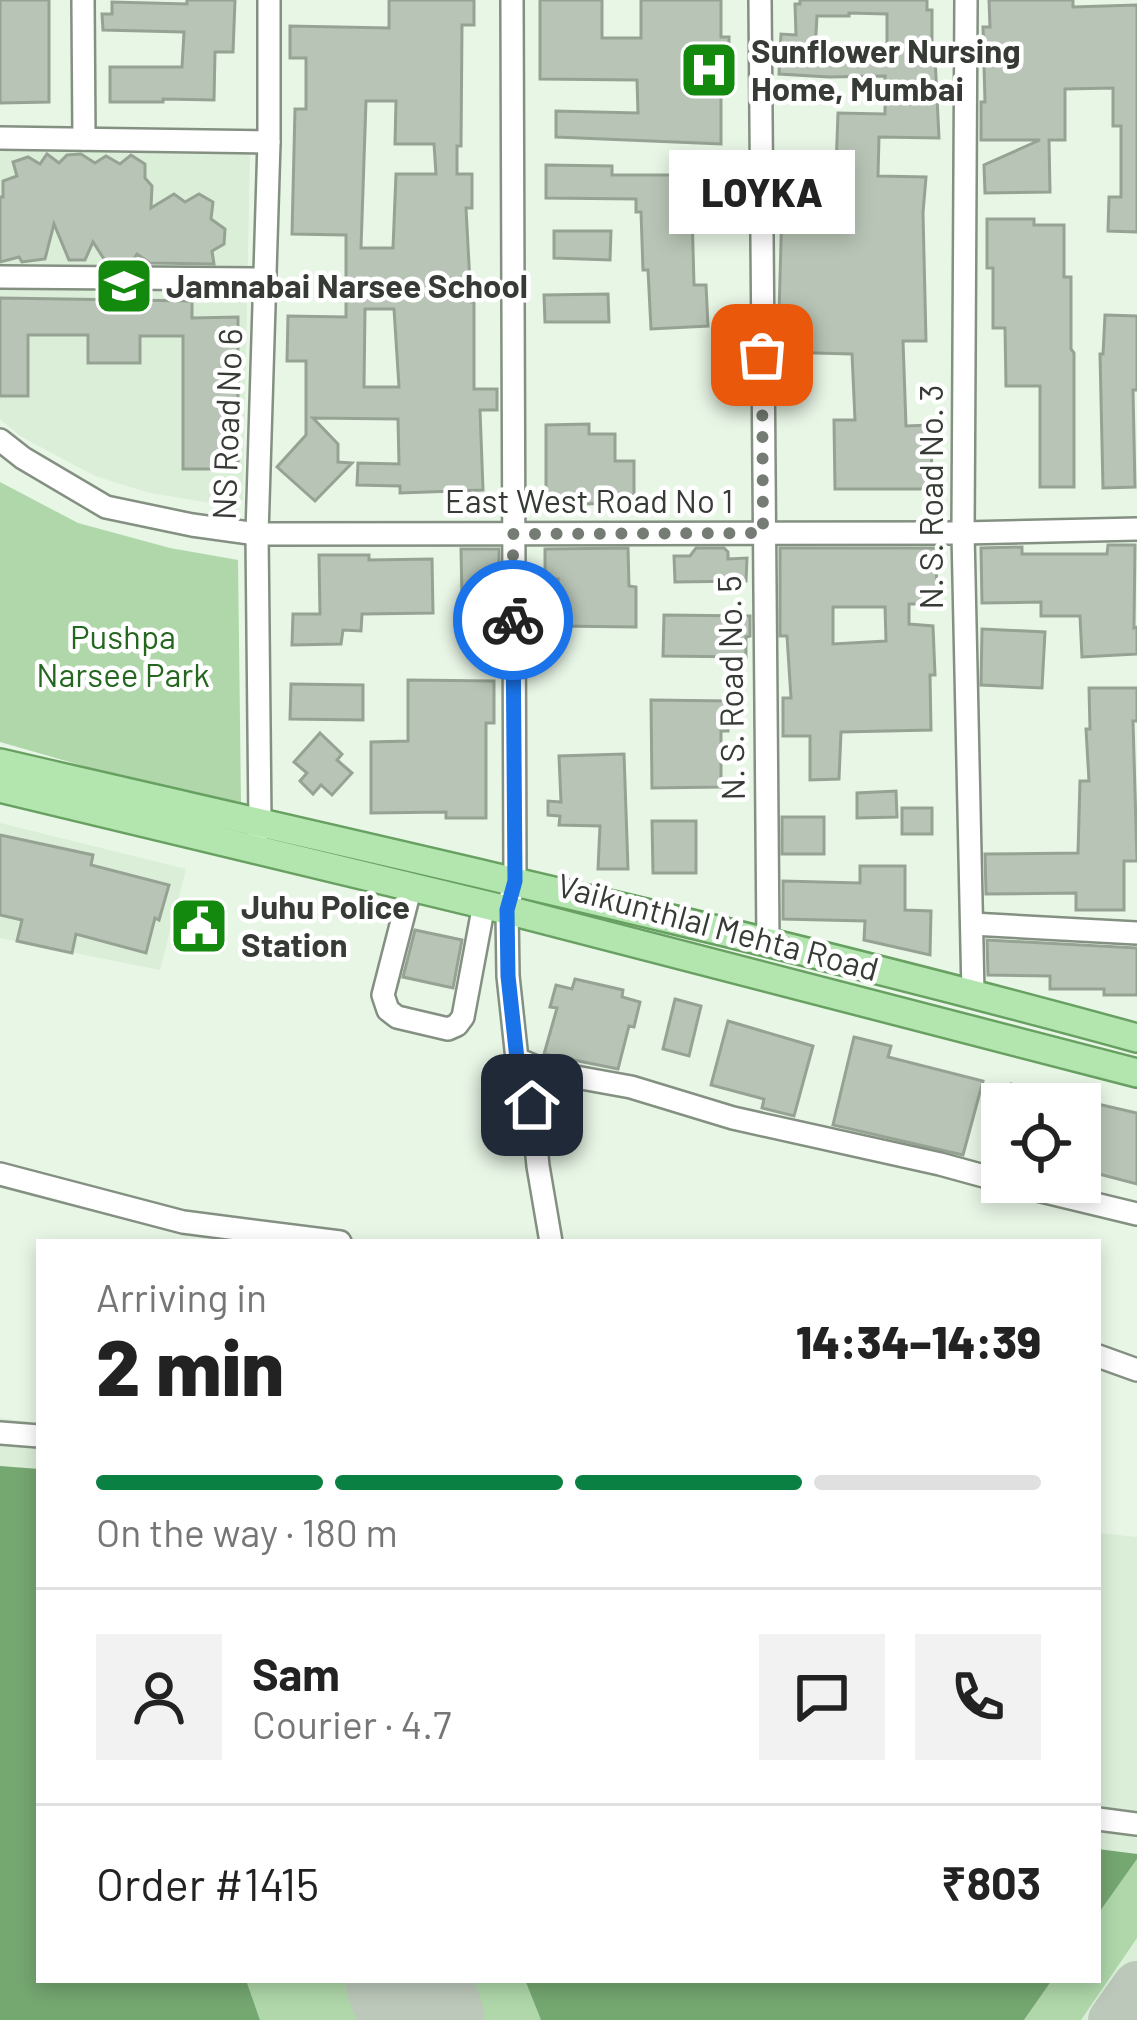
<!DOCTYPE html>
<html lang="en">
<head>
<meta charset="utf-8">
<style>
	:root { --surface:#fff; --page:#f2f2f2; --text:#222; --muted:#767676; --line:#e0e0e0; --accent:#0b8043 }
	body { margin:0; font-family:Barlow,sans-serif; background:var(--page); color:var(--text); height:100vh; display:flex; flex-direction:column; font-size:45px; white-space:nowrap }
	* { box-sizing:border-box; margin:0 }
	p { font-size:39px; color:var(--muted) }
	.icon { flex:none; width:66px; height:66px; fill:none; stroke:currentColor; stroke-width:2; stroke-linecap:round; stroke-linejoin:round }
	.map { position:relative; flex:1; overflow:hidden }
	.drawer { position:absolute; left:36px; top:1239px; width:1065px; height:744px; display:flex; flex-direction:column; background:var(--surface); border-radius:0px; box-shadow:0 6px 18px #0003 }
	.drawer>* { flex:none }
	.tools { position:absolute; left:981px; top:1083px; display:grid; gap:24px }
	.tools a { display:grid; place-items:center; width:120px; height:120px; border-radius:0px; background:var(--surface); box-shadow:0 6px 18px #0003; font-size:60px }
	.pin { position:absolute; display:grid; place-items:center; width:102px; height:102px; color:#fff; margin:-51px; border-radius:24px; box-shadow:0 6px 18px #0006 }
	.courier { position:absolute; display:grid; place-items:center; width:120px; height:120px; margin:-60px; border:9px solid #1a73e8; border-radius:50%; background:#fff; color:#222; box-shadow:0 3px 15px #0007 }
	.bubble { position:absolute; height:84px; border-radius:0px; background:var(--surface); box-shadow:0 6px 18px #0003; font-size:39px; font-weight:800; line-height:84px; text-align:center }
	.head em { font-style:normal; font-weight:800 }
	.head div { display:flex; flex-direction:column-reverse }
	.head { display:flex; align-items:center; justify-content:space-between; height:204px; padding:0 60px }
	h1 { font-size:78px; font-weight:800; line-height:90px }
	.bar { display:grid; grid-template-columns:repeat(4,1fr); gap:18px 12px; align-content:center; height:144px; padding:0 60px }
	.bar i { height:15px; border-radius:9px; background:var(--line) }
	.bar .selected { background:var(--accent) }
	.bar p { grid-column:span 4 }
	.line { display:flex; align-items:center; gap:30px; padding:0 60px; border-top:3px solid var(--line) }
	.line div { flex:1 }
	.round { display:grid; place-items:center; flex:none; width:126px; height:126px; border-radius:0px; background:var(--page) }
	.map>svg:first-child { display:block }
	.built { fill:#daeed8 }
	.green { fill:#afd7aa }
	.water { fill:#75a771 }
	.lines { fill:none; stroke-linecap:round; stroke-linejoin:round }
	.taxiway { stroke:#bcc8ba; stroke-width:48 }
	.runway { stroke:#bcc8ba; stroke-width:123 }
	.building { fill:#b8c5b6; stroke:#96a394; stroke-width:3; fill-rule:evenodd }
	.minor-casing { stroke:#849082; stroke-width:26 }
	.major-casing { stroke:#67a061; stroke-width:32 }
	.minor { stroke:#fff; stroke-width:21 }
	.major { stroke:#b3e6af; stroke-width:27 }
	.done { stroke:#747c73; stroke-width:12; stroke-dasharray:0 21.6 }
	.route { stroke:#1a73e8; stroke-width:15 }
	.labels { text-anchor:middle; stroke-width:9; stroke-linejoin:round; paint-order:stroke }
	.poi-label { font-size:33px; font-weight:bold; fill:#363b35; stroke:#fff; text-anchor:start }
	.street-label { font-size:33px; fill:#363b35; stroke:#fff }
	.park-label { font-size:33px; fill:#24671f; stroke:#fff }
</style>
</head>
<body>
<div class="map">
<svg width="1137" height="2020" viewBox="0 0 1137 2020">
	<rect width="100%" height="100%" fill="#e8f6e6"/>
	<!-- built -->
	<g class="built">
		<polygon points="0,150 250,153 243,500 229,506 150,493 95,476 20,436 0,419"/>
		<polygon points="0,823 186,869 160,970 0,938"/>
		<polygon points="0,1418 39,1423 39,1980 1098,1980 1098,1533 1137,1537 1137,2020 0,2020"/>
	</g>
	<!-- green -->
	<g class="green">
		<polygon points="0,482 78,523 170,548 238,560 241,802 188,796 0,742"/>
		<polygon points="1137,1859 1137,1938 1081,2020 1024,2020 1052,1980 1098,1980 1098,1914"/>
		<polygon points="246,1980 367,1980 384,2020 260,2020"/>
		<polygon points="431,1980 525,1980 541,2020 448,2020"/>
	</g>
	<!-- water -->
	<g class="water">
		<polygon points="0,1466 39,1469 39,1980 246,1980 260,2020 0,2020"/>
		<polygon points="1098,1849 1137,1854 1137,1859 1098,1914"/>
		<polygon points="525,1980 1052,1980 1024,2020 541,2020"/>
	</g>
	<g class="lines">
		<!-- taxiway -->
		<polyline class="taxiway" points="1112,2020 1137,1985"/>
		<!-- runway -->
		<polyline class="runway" points="407,1980 423,2020"/>
	</g>
	<!-- building -->
	<g class="building">
		<polygon points="0,0 49,0 49,102 0,103"/>
		<polygon points="187,0 235,0 233,52 215,52 214,100 163,99 163,102 110,102 110,67 182,67 184,32 103,30 102,14 112,14 112,2 187,4"/>
		<path d="M389 0H474V25H462L461 146H457V174H472V208H466L471 302H474V389H497V410H480L483 490 400 493V486L357 485 358 463 399 464 398 419 313 418 338 444V462L352 463 315 501 277 467 306 435V361H287L288 316 346 317V235L292 234 295 109H306V58H290V26L389 28ZM366 101H396L395 144H434L436 174H396L393 248H361ZM365 309H394L399 387H364Z"/>
		<polygon points="540,0 602,0 602,38 641,38 641,0 721,0 721,37 729,37 729,81 721,81 721,144 556,137 556,111 638,113 637,80 540,79"/>
		<path d="M800 0H927V10H932V57H935L939 138 879 137 878 176 926 177 923 213 926 341H903L906 426 931 425 932 489H835L834 420H855L852 354 778 352 783 168H836L838 113 885 114V76L829 77 779 74 781 34 796 35 795 4H800ZM849 13 887 14V49L815 51 817 16H849Z"/>
		<polygon points="989,0 1073,0 1073,7 1137,5 1137,232 1108,231 1109,197 1121,197 1121,126 1113,126 1113,88 1065,89 1065,140 1049,140 1050,192 985,193 984,165 1040,140 981,140 981,102 985,102 983,27 990,27"/>
		<polygon points="47,154 59,163 67,155 81,154 95,163 106,156 120,164 131,155 145,164 145,178 152,186 151,208 174,194 185,202 199,194 213,202 211,219 225,229 224,244 212,251 214,264 150,263 137,254 131,263 118,263 104,259 93,242 85,260 69,260 54,224 45,259 22,262 19,257 0,262 0,197 3,197 3,181 17,176 13,162 28,157 40,164"/>
		<polygon points="546,165 612,166 612,175 701,175 701,212 692,212 694,285 706,285 708,326 651,329 648,270 643,270 641,212 636,212 636,199 546,198"/>
		<polygon points="987,219 1034,219 1034,225 1064,225 1064,277 1071,277 1071,349 1074,353 1074,487 1040,487 1040,386 1006,386 1005,328 993,328 993,268 987,268"/>
		<polygon points="554,231 611,231 610,260 554,258"/>
		<polygon points="608,294 609,322 545,322 544,295"/>
		<polygon points="0,298 192,301 192,318 238,317 238,469 183,469 183,336 140,336 140,363 88,363 88,335 28,335 28,396 0,396"/>
		<polygon points="1105,315 1137,316 1137,390 1133,390 1135,487 1103,488 1100,354 1103,354"/>
		<polygon points="589,424 589,434 615,434 615,461 634,461 634,503 582,504 582,497 546,497 546,425"/>
		<polygon points="1108,545 1135,545 1134,628 1137,627 1137,654 1082,657 1080,616 1041,616 1041,602 982,603 981,548 1022,547 1022,554 1107,554"/>
		<polygon points="628,548 629,586 636,587 636,627 557,626 558,579 545,580 545,549"/>
		<polygon points="696,548 724,548 728,552 728,559 747,558 746,581 675,582 674,556 690,556"/>
		<path d="M780 548H936L937 604H909V624L933 626 935 675H930L931 730 841 732 839 779 810 780V736H783V698H791L787 636H780ZM833 607H885L886 641 833 644Z"/>
		<polygon points="461,549 499,549 499,597 462,598"/>
		<polygon points="319,555 369,555 369,560 432,559 433,613 362,614 361,631 343,630 341,644 292,645 293,614 320,614"/>
		<polygon points="664,615 750,616 750,636 746,637 746,657 663,656"/>
		<polygon points="982,629 1045,632 1042,688 981,685"/>
		<polygon points="408,680 494,681 494,723 486,723 486,818 446,818 446,812 371,813 371,742 408,741"/>
		<polygon points="291,684 363,685 363,720 290,719"/>
		<polygon points="1089,688 1137,688 1137,721 1133,721 1137,861 1124,861 1124,910 1076,910 1076,893 986,894 985,854 1078,853 1080,781 1089,781 1086,729 1090,729"/>
		<polygon points="651,700 729,701 728,731 721,731 721,787 652,788"/>
		<polygon points="320,733 342,754 337,760 352,773 332,795 321,785 313,794 300,781 307,773 294,762"/>
		<polygon points="624,754 628,869 598,869 600,826 559,825 560,816 548,815 548,801 561,802 559,756"/>
		<polygon points="896,791 897,817 857,818 857,793"/>
		<rect x="902" y="808" width="30" height="26"/>
		<rect x="782" y="817" width="42" height="37"/>
		<polygon points="652,821 696,821 696,873 653,873"/>
		<polygon points="0,835 93,855 91,865 169,885 159,920 155,918 146,953 76,934 72,953 17,941 22,920 0,915"/>
		<polygon points="860,866 905,866 905,910 931,911 930,955 864,940 865,921 783,919 783,881 860,883"/>
		<polygon points="415,930 462,940 453,988 403,977"/>
		<polygon points="987,940 1137,948 1137,995 1104,995 1104,989 1050,989 1050,976 988,975"/>
		<polygon points="575,979 623,990 622,997 640,1002 634,1027 629,1026 618,1069 544,1054 557,1008 550,1007 556,985 572,989"/>
		<polygon points="675,999 701,1006 689,1056 663,1049"/>
		<polygon points="728,1021 813,1046 794,1116 762,1108 764,1099 711,1085"/>
		<polygon points="854,1037 891,1046 888,1057 983,1081 963,1155 833,1125"/>
		<polygon points="1011,1084 1070,1099 1069,1104 1006,1104"/>
		<polygon points="1080,1100 1137,1113 1137,1184 1080,1169"/>
	</g>
	<g class="lines">
		<defs>
			<g id="minor">
				<polyline points="83,0 84,139"/>
				<polyline points="512,0 515,881 507,910 508,976 517,1059 532,1105 538,1166 551,1242"/>
				<polyline points="760,0 768,943"/>
				<polyline points="966,0 963,533 973,993"/>
				<polyline points="0,138 269,142"/>
				<polyline points="0,277 265,279"/>
				<polyline points="0,440 23,458 106,507 192,525 257,534 963,533 1137,529"/>
				<polyline points="258,833 260,823 257,534 269,142 269,0"/>
				<polyline points="411,886 383,995 388,1010 397,1017 448,1029 457,1025 463,1017 484,904"/>
				<polyline points="972,924 1137,933"/>
				<polyline points="517,1059 548,1072 631,1087 733,1118 940,1164 1002,1181"/>
				<polyline points="0,1174 183,1222 340,1242"/>
				<polyline points="1004,1182 1137,1214"/>
				<polyline points="1098,1356 1137,1370"/>
				<polyline points="0,1433 39,1436"/>
				<polyline points="1098,1819 1137,1824"/>
			</g>
			<g id="major">
				<path d="M0 763C380 851 761 935 1137 1038"/>
				<polyline points="0,788 507,910 1137,1073"/>
			</g>
		</defs>
		<!-- minor casing -->
		<use href="#minor" class="minor-casing"/>
		<!-- major casing -->
		<use href="#major" class="major-casing"/>
		<!-- minor -->
		<use href="#minor" class="minor"/>
		<!-- major -->
		<use href="#major" class="major"/>
	</g>
	<g class="lines">
		<!-- done -->
		<polyline class="done" points="513,620 513,534 763,533 762,355"/>
		<!-- route -->
		<polyline class="route" points="513,620 515,881 507,910 508,976 517,1059 532,1105"/>
	</g>
	<!-- icons -->
	<defs>
		<symbol id="hospital-square" viewBox="-11 -11 22 22"><rect x="-9" y="-9" width="18" height="18" rx="4" fill="#13890d" stroke="#fff"/><path d="M-5-5h3v3.5h4V-5h3V5h-3V1.5h-4V5h-3Z" fill="#fff"/></symbol>
		<symbol id="school-square" viewBox="-11 -11 22 22"><rect x="-9" y="-9" width="18" height="18" rx="4" fill="#13890d" stroke="#fff"/><path d="M0-5L7-2L0 1L-7-2ZM-4 1L0 2.5L4 1V4Q0 6-4 4Z" fill="#fff"/></symbol>
		<symbol id="civic-square" viewBox="-11 -11 22 22"><rect x="-9" y="-9" width="18" height="18" rx="4" fill="#13890d" stroke="#fff"/><path d="M-.6-6.5H3V-4.5H.6V-3L4-1V1h2V6H-6V1h2V-1L-.6-3ZM-1.2 2.5V6h2.4V2.5Z" fill="#fff"/></symbol>
	</defs>
	<g fill-rule="evenodd">
		<use href="#hospital-square" x="676" y="37" width="66" height="66"/>
		<use href="#school-square" x="91" y="253" width="66" height="66"/>
		<use href="#civic-square" x="166" y="893" width="66" height="66"/>
	</g>
	<g class="labels">
		<!-- poi labels -->
		<g class="poi-label">
			<text x="751" y="63">Sunflower Nursing<tspan x="751" dy="38">Home, Mumbai</tspan></text>
			<text x="166" y="298">Jamnabai Narsee School</text>
			<text x="241" y="919">Juhu Police<tspan x="241" dy="38">Station</tspan></text>
		</g>
		<!-- street labels -->
		<g class="street-label">
			<text transform="translate(227 424) rotate(-88)" y="12">NS Road No 6</text>
			<text transform="translate(931 497) rotate(-90)" y="12">N. S. Road No. 3</text>
			<text x="589" y="513">East West Road No 1</text>
			<text transform="translate(731 688) rotate(-91)" y="12">N. S. Road No. 5</text>
			<text transform="translate(718 927) rotate(15)" y="12">Vaikunthlal Mehta Road</text>
		</g>
		<!-- park labels -->
		<g class="park-label">
			<text x="123" y="649">Pushpa<tspan x="123" dy="38">Narsee Park</tspan></text>
		</g>
	</g>
</svg>
<div class="tools">
<a><svg class="icon" aria-label="locate" viewBox="0 0 24 24"><circle cx="12" cy="12" r="6"/><path d="M12 2v4M12 18v4M2 12h4M18 12h4"/></svg></a>
</div>
<div class="pin" style="left:762px;top:355px;background:#ea580c"><svg class="icon" aria-label="bag" viewBox="0 0 24 24"><path d="M5 8h14l-1 12H6zM9 8a3 3 0 0 1 6 0"/></svg></div>
<div class="pin" style="left:532px;top:1105px;background:#1f2937"><svg class="icon" aria-label="home" viewBox="0 0 24 24"><path d="M3 11l9-7 9 7M6 9v11h12V9"/></svg></div>
<div class="courier" style="left:513px;top:620px"><svg class="icon" aria-label="bike" viewBox="0 0 24 24"><circle cx="6" cy="16" r="4"/><circle cx="18" cy="16" r="4"/><path d="M6 16l4-8h5l3 8M10 8l3 8H6M13 5h3"/></svg></div>
<div class="bubble" style="left:669px;top:150px;width:186px">LOYKA</div>
<section class="drawer">
<div class="head"><div><h1>2 min</h1><p>Arriving in</p></div><em>14:34–14:39</em></div>
<div class="bar"><i class="selected"></i><i class="selected"></i><i class="selected"></i><i></i><p>On the way · 180 m</p></div>
<div class="line" style="height:216px"><a class="round"><svg class="icon" aria-label="person" viewBox="0 0 24 24"><circle cx="12" cy="8" r="4"/><path d="M4 21q1-7 8-7t8 7"/></svg></a><div><b>Sam</b><p>Courier · 4.7</p></div><a class="round"><svg class="icon" aria-label="chat" viewBox="0 0 24 24"><path d="M4 5h16v11H9l-5 4z"/></svg></a><a class="round"><svg class="icon" aria-label="phone" viewBox="0 0 24 24"><path d="M5 4h4l2 5-3 2q2 4 5 5l2-3 5 2v4C11 20 4 13 5 4z"/></svg></a></div>
<div class="line" style="height:156px"><div>Order #1415</div><b>₹803</b></div>
</section>
</div>
</body>
</html>
